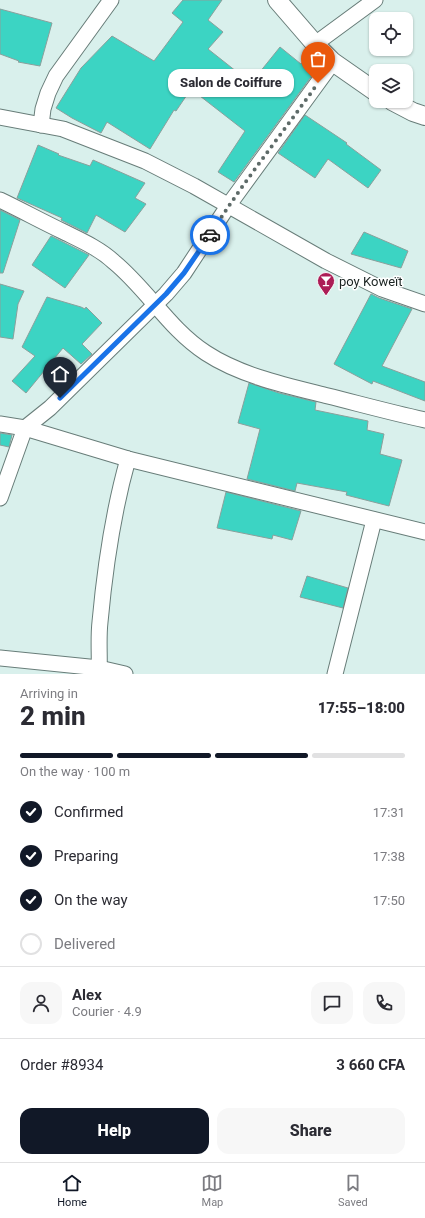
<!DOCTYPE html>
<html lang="en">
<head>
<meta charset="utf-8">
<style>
	:root { --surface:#fff; --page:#f7f7f7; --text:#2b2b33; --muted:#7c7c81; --line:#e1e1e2; --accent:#111827 }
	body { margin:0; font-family:Roboto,sans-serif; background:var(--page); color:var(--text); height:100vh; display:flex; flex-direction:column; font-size:15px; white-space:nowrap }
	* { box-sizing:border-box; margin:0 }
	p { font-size:13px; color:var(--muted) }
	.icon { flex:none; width:22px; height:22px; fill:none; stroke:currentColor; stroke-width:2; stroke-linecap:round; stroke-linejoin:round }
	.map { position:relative; height:674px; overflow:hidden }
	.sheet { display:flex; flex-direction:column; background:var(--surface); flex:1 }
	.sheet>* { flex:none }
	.buttons { position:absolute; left:369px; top:12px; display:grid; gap:8px }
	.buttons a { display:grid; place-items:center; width:44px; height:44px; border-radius:8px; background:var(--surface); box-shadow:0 1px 3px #0004; font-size:20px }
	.pin { position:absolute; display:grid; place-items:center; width:34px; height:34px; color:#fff; margin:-41px -17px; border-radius:50% 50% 50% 0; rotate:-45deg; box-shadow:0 0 4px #0007 }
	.pin .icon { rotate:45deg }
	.courier { position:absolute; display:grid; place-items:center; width:40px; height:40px; margin:-20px; border:3px solid #1a73e8; border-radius:50%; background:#fff; color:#222; box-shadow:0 1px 5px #0007 }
	.bubble { position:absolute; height:28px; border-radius:12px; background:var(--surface); box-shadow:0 1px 3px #0004; font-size:13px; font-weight:800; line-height:28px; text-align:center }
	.headline em { font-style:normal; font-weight:800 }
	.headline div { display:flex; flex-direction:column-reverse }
	.headline { display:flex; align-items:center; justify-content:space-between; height:68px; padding:0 20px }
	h1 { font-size:26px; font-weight:800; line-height:30px }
	.bar { display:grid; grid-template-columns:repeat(4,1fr); gap:6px 4px; align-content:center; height:48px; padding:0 20px }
	.bar i { height:5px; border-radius:3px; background:var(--line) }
	.bar .on { background:var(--accent) }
	.bar p { grid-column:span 4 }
	.line { display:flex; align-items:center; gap:10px; padding:0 20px; border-top:1px solid var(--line) }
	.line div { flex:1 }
	.round { display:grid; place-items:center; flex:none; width:42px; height:42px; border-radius:12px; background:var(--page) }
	ol { padding:0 20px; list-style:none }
	li { display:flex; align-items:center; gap:12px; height:44px }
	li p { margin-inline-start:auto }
	li .icon { padding:4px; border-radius:50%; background:var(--accent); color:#fff; stroke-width:4 }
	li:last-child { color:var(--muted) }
	li i { width:22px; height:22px; border:2px solid var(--line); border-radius:50% }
	.primary-button { display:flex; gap:8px; margin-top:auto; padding:8px 20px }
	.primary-button a { flex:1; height:46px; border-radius:12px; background:var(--accent); color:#fff; font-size:16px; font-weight:800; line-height:46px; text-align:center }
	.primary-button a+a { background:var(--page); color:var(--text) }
	.tab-bar { display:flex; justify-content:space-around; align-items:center; height:56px; border-top:1px solid var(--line); background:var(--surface); font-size:11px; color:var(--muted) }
	.tab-bar a { display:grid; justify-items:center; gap:2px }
	.tab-bar .on { color:var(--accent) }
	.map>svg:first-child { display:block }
	.building { fill:#3cd4c3; stroke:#8aa09c }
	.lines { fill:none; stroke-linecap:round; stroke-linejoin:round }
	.minor-casing { stroke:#687d79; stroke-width:17 }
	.tertiary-casing { stroke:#687d79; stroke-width:20 }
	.minor { stroke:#fff; stroke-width:15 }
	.tertiary { stroke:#fff; stroke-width:18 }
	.done { stroke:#5e6b69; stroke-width:4; stroke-dasharray:0 7.2 }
	.route { stroke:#1a73e8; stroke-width:5 }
	.labels { text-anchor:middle; stroke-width:3; stroke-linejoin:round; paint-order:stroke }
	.poi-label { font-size:13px; fill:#1b2422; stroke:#fff; text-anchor:start }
</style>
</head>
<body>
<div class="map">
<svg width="425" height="674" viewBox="0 0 425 674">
	<rect width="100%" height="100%" fill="#d9f0ec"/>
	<!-- building -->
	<g class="building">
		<polygon points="183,0 222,0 208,20 223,32 208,49 251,83 280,47 301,64 304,60 316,70 234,182 218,172 245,131 191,89 176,111 174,110 150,149 107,122 101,133 72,118 56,108 81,68 112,36 154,61 183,22 172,13"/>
		<polygon points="0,9 52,23 40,66 18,62 19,61 0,54"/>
		<polygon points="305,115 347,143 346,144 381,170 368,188 328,159 315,178 278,153"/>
		<polygon points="38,145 59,154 58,155 90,166 93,160 145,183 135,198 146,204 125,232 96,215 87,233 61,220 62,218 17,198"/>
		<polygon points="0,210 20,220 3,273 0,273"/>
		<polygon points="364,232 408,251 401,268 351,254"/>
		<polygon points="51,236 89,255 65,288 32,265"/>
		<polygon points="0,284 24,291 18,304 13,339 0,337"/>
		<polygon points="371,294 379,298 412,309 382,366 425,382 425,401 373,381 372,384 334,364"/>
		<polygon points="47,297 81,307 85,309 86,307 102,323 82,344 92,354 81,364 63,348 26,393 12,381 35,356 22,347"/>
		<polygon points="249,383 279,393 316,402 315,410 368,421 367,430 384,434 380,454 402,460 389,506 346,495 347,492 319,487 297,483 295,491 247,479 260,429 238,423"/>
		<polygon points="0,433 12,435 9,447 0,445"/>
		<polygon points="226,492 301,511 292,540 273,535 272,539 217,528"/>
		<polygon points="307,576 348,588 343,608 300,597"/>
	</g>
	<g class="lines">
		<defs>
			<g id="minor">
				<polyline points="315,44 375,0"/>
				<polyline points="0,117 63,129 145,161 194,186 326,261 382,289 425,304"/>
				<polyline points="41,125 43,109 48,93 56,76 111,0"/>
				<path d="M0 200C21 210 41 221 62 231 80 240 99 248 114 262 148 290 169 329 206 353 241 376 288 386 328 396 360 404 393 413 425 420"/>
				<polyline points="0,424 25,428 128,459 425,532"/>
				<polyline points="0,498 25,428 50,408 166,294 184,273 228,206 333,62"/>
				<polyline points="0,658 99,668 125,674"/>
				<path d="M99 674C100 657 98 639 100 622 105 567 113 512 128 459"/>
				<polyline points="335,674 374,520"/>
			</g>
			<g id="tertiary">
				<polyline points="277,0 315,44 333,62 376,92"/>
				<polyline points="392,101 413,112 425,116"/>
			</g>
		</defs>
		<!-- minor casing -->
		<use href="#minor" class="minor-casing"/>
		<!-- tertiary casing -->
		<use href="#tertiary" class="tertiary-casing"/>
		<!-- minor -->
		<use href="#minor" class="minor"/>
		<!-- tertiary -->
		<use href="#tertiary" class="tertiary"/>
	</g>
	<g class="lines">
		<!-- done -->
		<path class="done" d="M210 235C243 182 282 134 318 83"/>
		<!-- route -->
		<polyline class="route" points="60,398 166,294 184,273 210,235"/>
	</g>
	<!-- icons -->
	<defs>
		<symbol id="bar-pin" viewBox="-11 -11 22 30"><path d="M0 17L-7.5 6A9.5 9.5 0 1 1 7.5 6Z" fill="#ac1d56" stroke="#fff"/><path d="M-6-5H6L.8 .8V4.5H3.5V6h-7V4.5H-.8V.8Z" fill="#fff"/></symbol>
	</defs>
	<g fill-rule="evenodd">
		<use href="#bar-pin" x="316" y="271" width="20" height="27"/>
	</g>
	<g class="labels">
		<!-- poi labels -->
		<g class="poi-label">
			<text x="339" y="286">poy Koweït</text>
		</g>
	</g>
</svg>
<div class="buttons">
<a><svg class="icon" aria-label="locate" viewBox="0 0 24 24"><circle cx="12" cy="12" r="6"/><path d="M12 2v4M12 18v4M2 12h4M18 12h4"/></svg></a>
<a><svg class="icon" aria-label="layers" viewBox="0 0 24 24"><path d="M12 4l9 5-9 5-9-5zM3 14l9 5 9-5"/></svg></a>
</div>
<div class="pin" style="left:318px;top:83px;background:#ea580c"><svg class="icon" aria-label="bag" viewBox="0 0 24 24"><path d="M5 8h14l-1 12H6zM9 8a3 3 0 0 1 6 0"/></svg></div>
<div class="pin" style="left:60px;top:398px;background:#1f2937"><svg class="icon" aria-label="home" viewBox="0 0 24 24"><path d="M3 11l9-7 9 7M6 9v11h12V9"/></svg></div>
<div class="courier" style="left:210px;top:235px"><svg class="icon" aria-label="car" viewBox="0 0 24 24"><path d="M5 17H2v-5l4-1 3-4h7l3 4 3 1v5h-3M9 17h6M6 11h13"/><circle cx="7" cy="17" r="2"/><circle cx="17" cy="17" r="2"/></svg></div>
<div class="bubble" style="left:168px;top:69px;width:126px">Salon de Coiffure</div>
</div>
<section class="sheet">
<div class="headline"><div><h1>2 min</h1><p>Arriving in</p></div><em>17:55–18:00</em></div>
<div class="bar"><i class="on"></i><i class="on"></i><i class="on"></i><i></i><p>On the way · 100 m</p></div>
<ol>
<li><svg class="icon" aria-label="check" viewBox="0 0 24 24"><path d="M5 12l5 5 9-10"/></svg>Confirmed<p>17:31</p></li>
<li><svg class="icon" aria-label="check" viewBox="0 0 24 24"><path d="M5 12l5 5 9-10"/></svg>Preparing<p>17:38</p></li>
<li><svg class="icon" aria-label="check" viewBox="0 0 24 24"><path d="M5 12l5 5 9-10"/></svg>On the way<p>17:50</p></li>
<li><i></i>Delivered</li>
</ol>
<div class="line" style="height:72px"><a class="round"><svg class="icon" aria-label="person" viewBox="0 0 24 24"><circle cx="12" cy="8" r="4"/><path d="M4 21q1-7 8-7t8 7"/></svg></a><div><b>Alex</b><p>Courier · 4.9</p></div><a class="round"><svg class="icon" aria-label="chat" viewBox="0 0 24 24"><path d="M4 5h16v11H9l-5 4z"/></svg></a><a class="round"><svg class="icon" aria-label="phone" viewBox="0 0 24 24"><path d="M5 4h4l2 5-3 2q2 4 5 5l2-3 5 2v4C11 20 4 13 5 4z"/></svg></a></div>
<div class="line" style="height:52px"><div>Order #8934</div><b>3 660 CFA</b></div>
<div class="primary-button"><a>Help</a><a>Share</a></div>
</section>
<nav class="tab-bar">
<a class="on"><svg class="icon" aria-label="home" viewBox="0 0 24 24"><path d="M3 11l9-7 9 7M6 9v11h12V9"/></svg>Home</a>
<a><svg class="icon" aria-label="map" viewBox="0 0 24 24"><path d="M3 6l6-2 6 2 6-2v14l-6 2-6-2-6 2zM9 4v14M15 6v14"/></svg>Map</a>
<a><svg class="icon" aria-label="saved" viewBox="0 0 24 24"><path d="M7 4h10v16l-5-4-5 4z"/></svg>Saved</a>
</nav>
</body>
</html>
